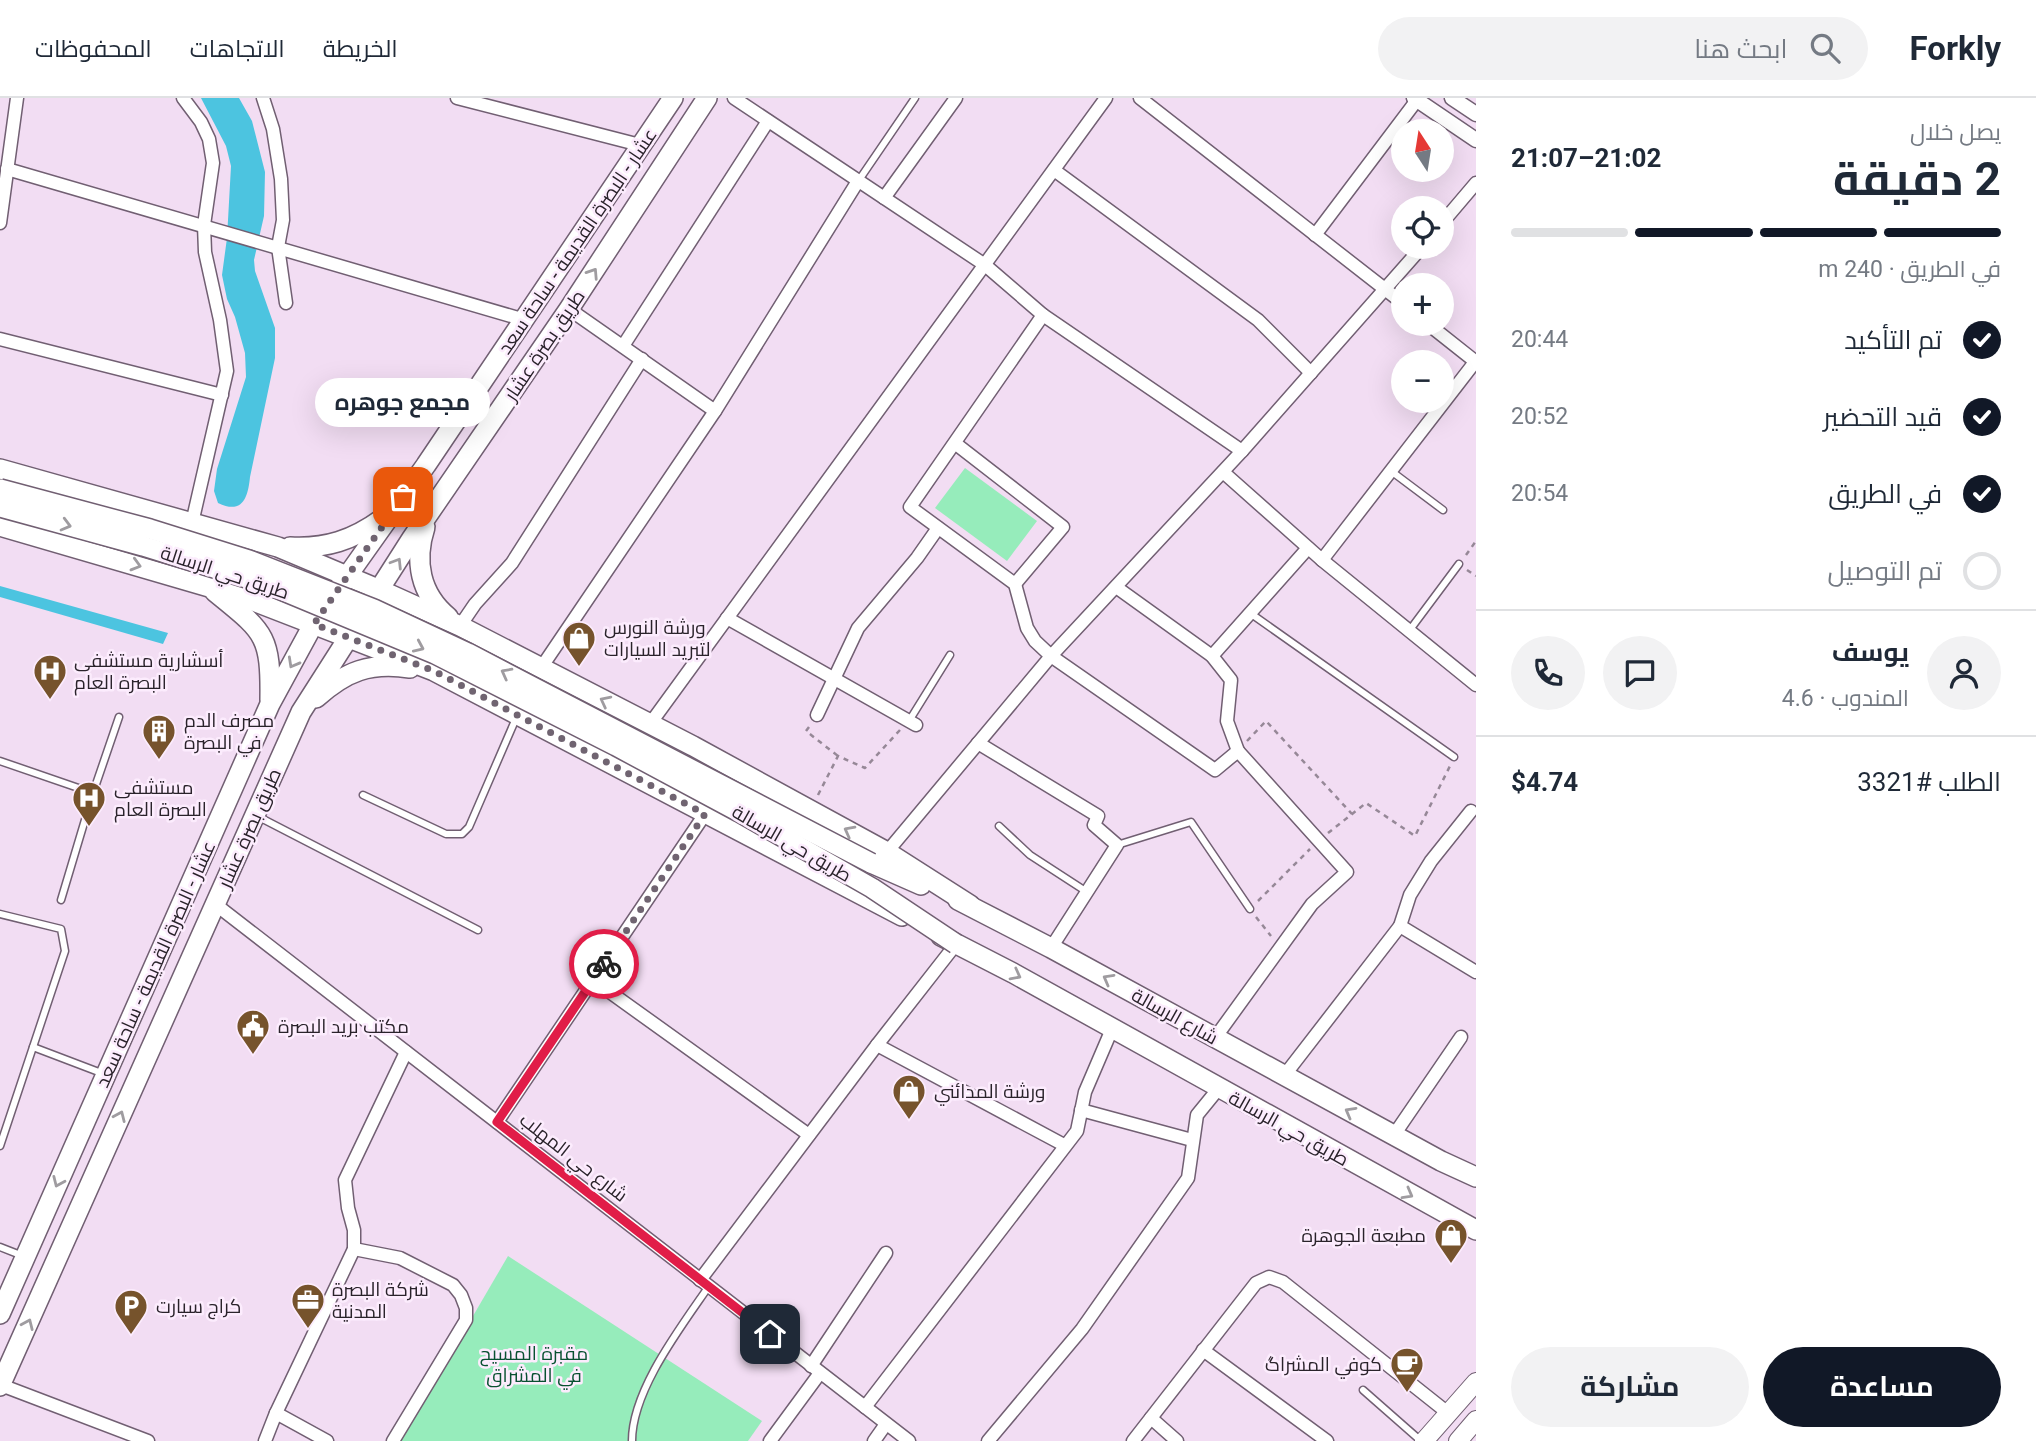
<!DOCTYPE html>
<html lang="ar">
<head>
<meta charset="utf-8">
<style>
	:root { --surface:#fff; --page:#f2f2f3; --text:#1f2937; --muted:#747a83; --line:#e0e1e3; --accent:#111827 }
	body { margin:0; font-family:Roboto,Cairo,sans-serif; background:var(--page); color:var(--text); direction:rtl; height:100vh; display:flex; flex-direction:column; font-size:26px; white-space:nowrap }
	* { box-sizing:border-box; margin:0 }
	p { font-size:23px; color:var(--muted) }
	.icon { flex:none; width:38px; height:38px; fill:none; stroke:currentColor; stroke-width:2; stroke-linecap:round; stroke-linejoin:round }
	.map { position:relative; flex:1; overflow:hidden; direction:ltr }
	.details { display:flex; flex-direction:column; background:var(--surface); width:560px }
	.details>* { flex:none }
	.needle { width:46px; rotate:348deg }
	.controls { position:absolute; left:1391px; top:21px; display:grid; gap:14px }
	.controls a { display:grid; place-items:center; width:63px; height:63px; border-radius:50%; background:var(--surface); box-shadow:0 7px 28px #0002; font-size:35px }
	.pin { position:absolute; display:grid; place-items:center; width:60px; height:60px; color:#fff; margin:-30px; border-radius:14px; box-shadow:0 4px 10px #0006 }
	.courier { position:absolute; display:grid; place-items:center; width:70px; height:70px; margin:-35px; border:5px solid #e11d48; border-radius:50%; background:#fff; color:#222; box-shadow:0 2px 9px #0007 }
	.bubble { position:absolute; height:49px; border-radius:24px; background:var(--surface); box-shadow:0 7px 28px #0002; font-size:23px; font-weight:700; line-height:49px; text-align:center; direction:rtl }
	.overview em { font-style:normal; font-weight:700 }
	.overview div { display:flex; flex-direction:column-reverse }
	.overview { display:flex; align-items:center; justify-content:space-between; height:119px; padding:0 35px }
	h1 { font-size:46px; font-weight:700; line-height:52px }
	.bar { display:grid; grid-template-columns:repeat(4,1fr); gap:10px 7px; align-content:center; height:84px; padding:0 35px }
	.bar i { height:9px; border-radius:5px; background:var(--line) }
	.bar .selected { background:var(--accent) }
	.bar p { grid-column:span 4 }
	.line { display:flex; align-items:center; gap:18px; padding:0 35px; border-top:2px solid var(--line) }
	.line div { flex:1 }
	.round { display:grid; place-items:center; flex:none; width:74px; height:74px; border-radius:37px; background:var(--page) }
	ol { padding:0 35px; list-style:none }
	li { display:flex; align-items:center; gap:21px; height:77px }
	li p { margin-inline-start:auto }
	li .icon { padding:7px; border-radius:50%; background:var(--accent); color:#fff; stroke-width:4 }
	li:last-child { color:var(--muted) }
	li i { width:38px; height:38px; border:4px solid var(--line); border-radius:50% }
	.primary-button { display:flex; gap:14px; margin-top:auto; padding:14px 35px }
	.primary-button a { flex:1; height:80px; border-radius:42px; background:var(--accent); color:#fff; font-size:28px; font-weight:700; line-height:80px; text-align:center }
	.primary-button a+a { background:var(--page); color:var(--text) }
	header { display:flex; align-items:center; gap:42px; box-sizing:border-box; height:98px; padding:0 35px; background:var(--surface); border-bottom:2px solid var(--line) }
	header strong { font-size:33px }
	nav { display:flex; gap:38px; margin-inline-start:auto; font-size:24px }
	.search { width:490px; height:63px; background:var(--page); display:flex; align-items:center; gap:18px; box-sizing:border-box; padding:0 24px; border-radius:38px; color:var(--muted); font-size:26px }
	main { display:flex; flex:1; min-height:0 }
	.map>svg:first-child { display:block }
	.green { fill:#96ecbb }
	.water { fill:#4cc4e0 }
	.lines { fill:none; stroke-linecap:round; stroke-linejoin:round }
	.service-casing { stroke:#715f72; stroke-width:9 }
	.minor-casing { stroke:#715f72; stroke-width:15 }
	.tertiary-casing { stroke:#715f72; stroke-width:17 }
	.secondary-casing { stroke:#715f72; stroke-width:20 }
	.primary-casing { stroke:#715f72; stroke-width:22 }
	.path { stroke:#968897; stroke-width:2.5; stroke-dasharray:5 5; stroke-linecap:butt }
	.service { stroke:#fff; stroke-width:6 }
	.minor { stroke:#fff; stroke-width:12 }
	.tertiary { stroke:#fff; stroke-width:14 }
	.secondary { stroke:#fff; stroke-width:18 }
	.primary { stroke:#fff; stroke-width:19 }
	.primary-bridge-casing { stroke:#715f72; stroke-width:22; stroke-linecap:butt }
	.primary-bridge { stroke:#fff; stroke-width:19 }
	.oneway { stroke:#9f9ca0 }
	.done { stroke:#706471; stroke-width:7; stroke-dasharray:0 12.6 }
	.route { stroke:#e11d48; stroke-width:9 }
	.labels { text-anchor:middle; stroke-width:5; stroke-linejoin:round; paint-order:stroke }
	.street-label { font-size:19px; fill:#2a232b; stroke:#fcecfd }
	.poi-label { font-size:19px; fill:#2a232b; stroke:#fcecfd; text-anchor:start }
	.park-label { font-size:19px; fill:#085131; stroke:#fcecfd }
</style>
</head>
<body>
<header>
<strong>Forkly</strong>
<div class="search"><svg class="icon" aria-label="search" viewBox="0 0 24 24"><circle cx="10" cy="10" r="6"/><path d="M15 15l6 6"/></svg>ابحث هنا</div>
<nav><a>الخريطة</a><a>الاتجاهات</a><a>المحفوظات</a></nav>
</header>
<main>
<section class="details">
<div class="overview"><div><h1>2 دقيقة</h1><p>يصل خلال</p></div><em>21:02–21:07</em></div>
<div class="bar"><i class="selected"></i><i class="selected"></i><i class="selected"></i><i></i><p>في الطريق · 240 m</p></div>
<ol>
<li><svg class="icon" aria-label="check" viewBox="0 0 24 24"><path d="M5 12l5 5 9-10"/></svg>تم التأكيد<p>20:44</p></li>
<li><svg class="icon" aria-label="check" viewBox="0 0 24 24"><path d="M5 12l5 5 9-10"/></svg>قيد التحضير<p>20:52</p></li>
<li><svg class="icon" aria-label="check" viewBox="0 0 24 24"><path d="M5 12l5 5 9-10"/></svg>في الطريق<p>20:54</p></li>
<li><i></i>تم التوصيل</li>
</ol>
<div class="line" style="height:126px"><a class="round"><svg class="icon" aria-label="person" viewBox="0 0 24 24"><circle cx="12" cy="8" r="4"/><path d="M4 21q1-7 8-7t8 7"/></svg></a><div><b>يوسف</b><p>المندوب · 4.6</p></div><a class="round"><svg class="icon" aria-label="chat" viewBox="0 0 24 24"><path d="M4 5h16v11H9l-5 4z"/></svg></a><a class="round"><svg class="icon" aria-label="phone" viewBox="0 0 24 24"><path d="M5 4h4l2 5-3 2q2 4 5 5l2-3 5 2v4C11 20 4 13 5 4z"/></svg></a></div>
<div class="line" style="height:91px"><div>الطلب #3321</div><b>$4.74</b></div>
<div class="primary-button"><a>مساعدة</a><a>مشاركة</a></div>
</section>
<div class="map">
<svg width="1476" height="1343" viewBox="0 0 1476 1343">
	<rect width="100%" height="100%" fill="#f2ddf3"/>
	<!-- green -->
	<g class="green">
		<polygon points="965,370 1037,423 1007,463 935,410"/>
		<polygon points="508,1158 762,1323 748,1343 400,1343"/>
	</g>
	<!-- water -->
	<g class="water">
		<path d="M201 0H239L252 23 265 74 264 118 254 162 255 173 275 230V260L250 379C248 399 243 417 218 405L214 393 217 371 246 279 245 255 235 219 227 201 222 177 227 140 231 68 226 48Z"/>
		<polygon points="0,488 168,535 163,546 0,499"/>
	</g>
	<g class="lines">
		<defs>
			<g id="service">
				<polyline points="859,82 915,0"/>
				<polyline points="1391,373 1443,412"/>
				<polyline points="1250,515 1454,659"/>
				<polyline points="1409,533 1459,466"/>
				<polyline points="909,623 950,557"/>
				<polyline points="0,663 93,695"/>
				<polyline points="363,697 446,736 462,736 469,729 517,618"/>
				<polyline points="257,718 478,832"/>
				<polyline points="999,728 1030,757 1087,794"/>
				<polyline points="1117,747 1191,724 1250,811"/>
				<polyline points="61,802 93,695 119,619"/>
				<polyline points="0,816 61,831 65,853 0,1048"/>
				<polyline points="33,949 104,976"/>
				<polyline points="0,1149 23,1158"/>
				<polyline points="1363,1292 1421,1343"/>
				<path d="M632 1343C632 1292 681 1229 709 1188"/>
			</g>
			<g id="minor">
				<polyline points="183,0 201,24 209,41 213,65 204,127 205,154 220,222 227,273 192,425"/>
				<polyline points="263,0 273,31 281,81 283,122 278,149 286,205"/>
				<polyline points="457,0 640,47"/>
				<polyline points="734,0 985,167 1043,217 1242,353"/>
				<polyline points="1140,0 1404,206"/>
				<polyline points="7,71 525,222"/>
				<polyline points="1054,72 1258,222 1311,275"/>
				<polyline points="884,100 956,0"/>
				<polyline points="0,125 17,0"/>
				<polyline points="1442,125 1476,85"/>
				<polyline points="1315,137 1417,2"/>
				<polyline points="569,211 715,313"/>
				<polyline points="1043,217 910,409 1015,486 1027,530 1035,543 1051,558 1215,672 1238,653 1347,774 1312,806 1215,940"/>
				<polyline points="1428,226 1476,264"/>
				<polyline points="0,241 222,297"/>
				<polyline points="623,248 768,23"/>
				<polyline points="956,346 1063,429 1015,486"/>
				<polyline points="1223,374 1322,462 1476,587"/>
				<polyline points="1322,462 1475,264"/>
				<polyline points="1116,489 1212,558 1231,582 1227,623 1238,653"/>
				<polyline points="727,520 916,627"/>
				<polyline points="460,528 475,506 512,465 642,261"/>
				<polyline points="1212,558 1308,450"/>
				<polyline points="541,570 715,313 858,83"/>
				<polyline points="817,617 858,530 917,460 938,430"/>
				<polyline points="650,626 1106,0"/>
				<polyline points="978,645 1098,718 1094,727 1117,747 1051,850"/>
				<polyline points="887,754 1051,558 1242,353 1422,149"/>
				<polyline points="215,806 909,1343"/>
				<polyline points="1400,828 1476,874"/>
				<polyline points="593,882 809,1037"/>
				<polyline points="877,947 1064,1047"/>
				<polyline points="1284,978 1400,828 1410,797 1431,763 1471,713"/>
				<polyline points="1081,1012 1192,1042"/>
				<polyline points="497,1024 705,716"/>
				<polyline points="1394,1037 1461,939"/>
				<polyline points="354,1151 400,1160 453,1187 461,1197 466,1210 466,1222 393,1343"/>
				<polyline points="700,1182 877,947 956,846"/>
				<polyline points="1203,1252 1327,1343"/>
				<polyline points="811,1268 886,1155"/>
				<polyline points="1,1287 148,1343"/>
				<polyline points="865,1309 1077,1033 1085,994 1112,931"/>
				<polyline points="276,1315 327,1343"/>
				<polyline points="1151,1320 1177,1343"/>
				<polyline points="265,1343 276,1315 354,1151 354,1132 348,1110 345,1082 406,954"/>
				<polyline points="770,1343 820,1275"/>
				<polyline points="874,1343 886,1326"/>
				<polyline points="988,1343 1082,1231 1188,1080 1197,1017 1219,990"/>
				<polyline points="1133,1343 1256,1185 1269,1179 1283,1184 1448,1315"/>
			</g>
			<g id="tertiary">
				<polyline points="1414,0 1476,42"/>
				<polyline points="1452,0 1476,16"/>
			</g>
			<g id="secondary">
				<polyline points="1424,1343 1476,1284"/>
				<polyline points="1458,1343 1476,1322"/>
			</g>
			<g id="primary">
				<polyline points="0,371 278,449 380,492 460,528 693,648 887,754 970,807"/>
				<polyline points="0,428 243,499 434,573 902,818"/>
				<path d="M425 429C414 463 420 496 448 519"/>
				<path d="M290 449C326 451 353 442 382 421"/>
				<path d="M215 494C264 534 271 536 270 602"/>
				<path d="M316 600C346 573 370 564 410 570"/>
				<polyline points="871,765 921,787"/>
				<polyline points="958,802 1051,850 1441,1063 1476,1079"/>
				<polyline points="941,838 1013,875 1476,1132"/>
				<polyline points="0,1216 270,606 314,525 426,367 673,0"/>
				<polyline points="0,1288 301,614 412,440 569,211 707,0"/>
			</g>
		</defs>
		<!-- service casing -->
		<use href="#service" class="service-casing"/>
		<!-- minor casing -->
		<use href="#minor" class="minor-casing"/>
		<!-- tertiary casing -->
		<use href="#tertiary" class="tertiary-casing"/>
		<!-- secondary casing -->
		<use href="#secondary" class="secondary-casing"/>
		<!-- primary casing -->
		<use href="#primary" class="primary-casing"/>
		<!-- path -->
		<g class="path">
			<polyline points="1466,457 1476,443"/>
			<polyline points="1467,472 1476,478"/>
			<polyline points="809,629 806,633 838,658"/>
			<polyline points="1247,643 1266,623 1352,716"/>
			<polyline points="818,697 838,658 865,670 900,632"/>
			<polyline points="1328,735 1366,705 1415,738 1450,668"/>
			<polyline points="1258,803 1310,751"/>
			<polyline points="1256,819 1271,838"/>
		</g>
		<!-- service -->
		<use href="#service" class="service"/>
		<!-- minor -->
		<use href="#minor" class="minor"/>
		<!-- tertiary -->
		<use href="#tertiary" class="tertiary"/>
		<!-- secondary -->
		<use href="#secondary" class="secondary"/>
		<!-- primary -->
		<use href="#primary" class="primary"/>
		<defs>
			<g id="primary-bridge">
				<polyline points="0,391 150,431 249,462 374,511 468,555 871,765"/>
				<polyline points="0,409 143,448 269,487 435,556 616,648 739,714 872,790 956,846"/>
			</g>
		</defs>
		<!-- primary-bridge casing -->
		<use href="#primary-bridge" class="primary-bridge-casing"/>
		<!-- primary-bridge -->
		<use href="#primary-bridge" class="primary-bridge"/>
	</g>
	<!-- one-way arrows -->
	<defs><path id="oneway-chevron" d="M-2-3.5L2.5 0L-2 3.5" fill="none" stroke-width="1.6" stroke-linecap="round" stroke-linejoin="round" transform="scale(1.75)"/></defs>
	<g class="oneway">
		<use href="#oneway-chevron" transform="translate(593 175) rotate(-57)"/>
		<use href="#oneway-chevron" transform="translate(66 427) rotate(15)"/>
		<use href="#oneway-chevron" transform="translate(397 465) rotate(-58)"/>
		<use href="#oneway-chevron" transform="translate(136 467) rotate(16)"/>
		<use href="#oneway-chevron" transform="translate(419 549) rotate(24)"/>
		<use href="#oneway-chevron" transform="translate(293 565) rotate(119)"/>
		<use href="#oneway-chevron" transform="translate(506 575) rotate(-152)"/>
		<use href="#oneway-chevron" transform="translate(605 603) rotate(-153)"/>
		<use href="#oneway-chevron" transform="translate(849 733) rotate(-152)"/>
		<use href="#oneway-chevron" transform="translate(1016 877) rotate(28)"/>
		<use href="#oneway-chevron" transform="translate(1108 881) rotate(-151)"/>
		<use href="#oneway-chevron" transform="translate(1350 1014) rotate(-151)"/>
		<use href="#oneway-chevron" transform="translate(120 1018) rotate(-66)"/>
		<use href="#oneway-chevron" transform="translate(58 1084) rotate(114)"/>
		<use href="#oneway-chevron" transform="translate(1408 1096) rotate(29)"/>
		<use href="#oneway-chevron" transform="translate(28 1226) rotate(-66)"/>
	</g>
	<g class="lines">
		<!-- done -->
		<polyline class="done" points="403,399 314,526 434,573 705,716 604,866"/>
		<!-- route -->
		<polyline class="route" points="604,866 497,1024 770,1236"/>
	</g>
	<!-- icons -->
	<defs>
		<symbol id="shop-pin" viewBox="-11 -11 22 30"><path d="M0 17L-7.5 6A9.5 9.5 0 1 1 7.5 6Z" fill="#76532c" stroke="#fcecfd"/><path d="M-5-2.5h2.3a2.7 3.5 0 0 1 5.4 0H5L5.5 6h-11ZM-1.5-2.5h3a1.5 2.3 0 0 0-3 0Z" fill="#fff"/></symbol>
		<symbol id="hospital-pin" viewBox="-11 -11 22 30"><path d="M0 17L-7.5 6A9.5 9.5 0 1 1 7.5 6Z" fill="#76532c" stroke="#fcecfd"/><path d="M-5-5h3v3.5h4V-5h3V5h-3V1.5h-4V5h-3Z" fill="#fff"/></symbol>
		<symbol id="building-pin" viewBox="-11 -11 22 30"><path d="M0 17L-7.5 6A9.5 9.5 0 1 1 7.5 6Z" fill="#76532c" stroke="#fcecfd"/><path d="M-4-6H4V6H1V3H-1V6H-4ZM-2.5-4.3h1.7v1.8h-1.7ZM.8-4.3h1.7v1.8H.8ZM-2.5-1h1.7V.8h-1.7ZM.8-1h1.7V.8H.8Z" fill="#fff"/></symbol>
		<symbol id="civic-pin" viewBox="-11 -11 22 30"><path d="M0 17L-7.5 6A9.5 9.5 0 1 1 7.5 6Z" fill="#76532c" stroke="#fcecfd"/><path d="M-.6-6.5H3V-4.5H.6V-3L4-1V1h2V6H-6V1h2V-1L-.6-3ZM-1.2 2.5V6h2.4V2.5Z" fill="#fff"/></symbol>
		<symbol id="office-pin" viewBox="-11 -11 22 30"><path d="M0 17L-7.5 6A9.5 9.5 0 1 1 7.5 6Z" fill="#76532c" stroke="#fcecfd"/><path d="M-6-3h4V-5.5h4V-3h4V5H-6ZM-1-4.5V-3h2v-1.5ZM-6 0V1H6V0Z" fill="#fff"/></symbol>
		<symbol id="parking-pin" viewBox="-11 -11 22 30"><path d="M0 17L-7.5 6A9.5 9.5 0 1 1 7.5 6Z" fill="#76532c" stroke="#fcecfd"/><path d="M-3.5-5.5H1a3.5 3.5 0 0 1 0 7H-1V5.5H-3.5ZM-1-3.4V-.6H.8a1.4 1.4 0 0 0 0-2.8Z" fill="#fff"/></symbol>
		<symbol id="cafe-pin" viewBox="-11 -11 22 30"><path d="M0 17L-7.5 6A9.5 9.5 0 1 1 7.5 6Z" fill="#76532c" stroke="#fcecfd"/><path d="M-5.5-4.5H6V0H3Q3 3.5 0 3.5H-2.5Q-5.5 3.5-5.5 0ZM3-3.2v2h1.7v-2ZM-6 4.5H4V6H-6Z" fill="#fff"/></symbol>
	</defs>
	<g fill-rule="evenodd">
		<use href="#shop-pin" x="560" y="521" width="38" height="52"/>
		<use href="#hospital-pin" x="31" y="554" width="38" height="52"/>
		<use href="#building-pin" x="140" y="614" width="38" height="52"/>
		<use href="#hospital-pin" x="70" y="681" width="38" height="52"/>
		<use href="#civic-pin" x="234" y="909" width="38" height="52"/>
		<use href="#shop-pin" x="890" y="974" width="38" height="52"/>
		<use href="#shop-pin" x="1432" y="1118" width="38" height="52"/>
		<use href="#office-pin" x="289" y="1183" width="38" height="52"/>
		<use href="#parking-pin" x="112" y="1189" width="38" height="52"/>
		<use href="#cafe-pin" x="1388" y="1247" width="38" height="52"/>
	</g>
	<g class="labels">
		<!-- street labels -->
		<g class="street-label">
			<text transform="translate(577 143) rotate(-56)" y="7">عشار - البصرة القديمة - ساحة سعد</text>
			<text transform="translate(544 247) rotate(-56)" y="7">طريق بصرة عشار</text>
			<text transform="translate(225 474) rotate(18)" y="7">طريق حي الرسالة</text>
			<text transform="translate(249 730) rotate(-66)" y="7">طريق بصرة عشار</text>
			<text transform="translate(792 745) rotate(30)" y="7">طريق حي الرسالة</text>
			<text transform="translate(155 866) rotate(-66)" y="7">عشار - البصرة القديمة - ساحة سعد</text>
			<text transform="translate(1175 918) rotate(29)" y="7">شارع الرسالة</text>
			<text transform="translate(1289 1030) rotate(29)" y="7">طريق حي الرسالة</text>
			<text transform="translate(574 1059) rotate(38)" y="7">شارع حي المهلب</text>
		</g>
		<!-- poi labels -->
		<g class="poi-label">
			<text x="604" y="536">ورشة النورس<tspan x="604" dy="22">لتبريد السيارات</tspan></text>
			<text x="74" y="569">أسشارية مستشفى<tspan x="74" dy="22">البصرة العام</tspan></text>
			<text x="184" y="629">مصرف الدم<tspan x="184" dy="22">في البصرة</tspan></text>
			<text x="114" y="696">مستشفى<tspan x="114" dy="22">البصرة العام</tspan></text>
			<text x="278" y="935">مكتب بريد البصرة</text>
			<text x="934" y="1000">ورشة المدائني</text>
			<text x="1426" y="1144" text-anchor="end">مطبعة الجوهرة</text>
			<text x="332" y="1198">شركة البصرة<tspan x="332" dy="22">المدنية</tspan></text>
			<text x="156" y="1215">كراج سيارت</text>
			<text x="1382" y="1273" text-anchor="end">كوفي المشراگ</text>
		</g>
		<!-- park labels -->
		<g class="park-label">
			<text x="534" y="1262">مقبرة المسيح<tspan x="534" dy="22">في المشراق</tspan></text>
		</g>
	</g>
</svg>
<div class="controls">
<a><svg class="needle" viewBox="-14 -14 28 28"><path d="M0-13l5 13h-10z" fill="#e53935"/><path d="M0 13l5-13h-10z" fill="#747a83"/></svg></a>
<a><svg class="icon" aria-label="locate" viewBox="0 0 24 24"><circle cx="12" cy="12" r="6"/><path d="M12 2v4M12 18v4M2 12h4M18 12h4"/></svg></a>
<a>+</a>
<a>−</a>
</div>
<div class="pin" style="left:403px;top:399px;background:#ea580c"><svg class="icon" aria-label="bag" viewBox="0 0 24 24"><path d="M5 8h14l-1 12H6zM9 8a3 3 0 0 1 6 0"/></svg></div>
<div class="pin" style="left:770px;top:1236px;background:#1f2937"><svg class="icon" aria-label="home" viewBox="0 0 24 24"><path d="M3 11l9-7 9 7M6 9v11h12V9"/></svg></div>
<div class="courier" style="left:604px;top:866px"><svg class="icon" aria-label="bike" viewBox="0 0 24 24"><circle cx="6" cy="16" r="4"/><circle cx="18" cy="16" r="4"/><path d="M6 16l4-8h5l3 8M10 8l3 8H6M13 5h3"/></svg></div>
<div class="bubble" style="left:315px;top:280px;width:175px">مجمع جوهره</div>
</div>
</main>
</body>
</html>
